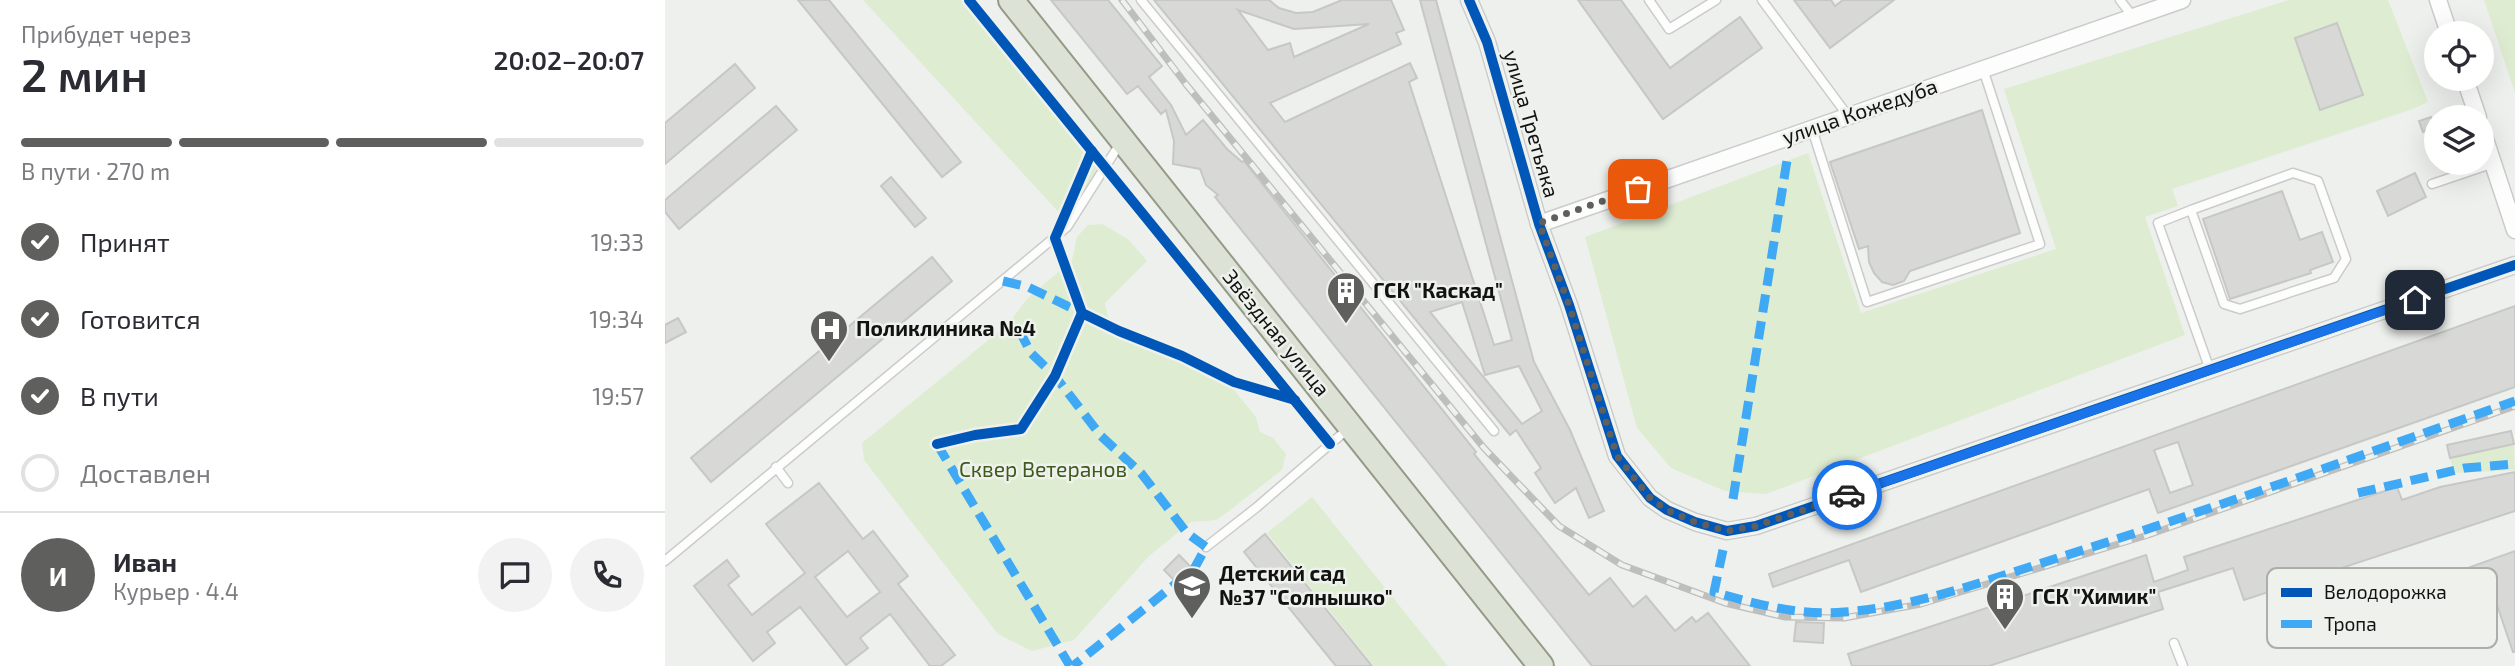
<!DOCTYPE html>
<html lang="ru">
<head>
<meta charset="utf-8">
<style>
	:root { --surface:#fff; --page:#f2f2f3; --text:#2b2b33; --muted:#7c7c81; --line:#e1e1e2; --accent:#5f605e }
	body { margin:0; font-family:"Exo 2",sans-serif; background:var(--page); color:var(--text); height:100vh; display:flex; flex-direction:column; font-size:26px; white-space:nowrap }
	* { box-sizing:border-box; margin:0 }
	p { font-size:23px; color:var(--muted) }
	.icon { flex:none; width:38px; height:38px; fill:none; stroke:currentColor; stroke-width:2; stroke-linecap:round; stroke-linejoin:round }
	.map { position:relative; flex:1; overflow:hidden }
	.details { display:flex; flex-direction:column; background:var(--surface); width:665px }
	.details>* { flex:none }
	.controls { position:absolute; left:1759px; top:21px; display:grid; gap:14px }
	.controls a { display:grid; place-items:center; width:70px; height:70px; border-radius:50%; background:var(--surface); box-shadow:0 7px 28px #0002; font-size:35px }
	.pin { position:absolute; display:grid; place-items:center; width:60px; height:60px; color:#fff; margin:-30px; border-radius:14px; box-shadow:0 4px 10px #0006 }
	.courier { position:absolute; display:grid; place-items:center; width:70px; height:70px; margin:-35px; border:5px solid #1a73e8; border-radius:50%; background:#fff; color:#222; box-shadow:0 2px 9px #0007 }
	.head em { font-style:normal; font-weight:600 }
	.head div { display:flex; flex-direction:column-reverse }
	.head { display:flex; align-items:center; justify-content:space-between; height:119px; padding:0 21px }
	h1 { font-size:46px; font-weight:600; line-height:52px }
	.bar { display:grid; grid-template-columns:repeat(4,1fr); gap:10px 7px; align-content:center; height:84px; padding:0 21px }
	.bar i { height:9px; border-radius:5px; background:var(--line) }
	.bar .active { background:var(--accent) }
	.bar p { grid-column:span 4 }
	.line { display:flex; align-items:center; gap:18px; padding:0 21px; border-top:2px solid var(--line) }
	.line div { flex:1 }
	.round { display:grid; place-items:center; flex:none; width:74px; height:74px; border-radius:37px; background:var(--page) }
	ol { padding:0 21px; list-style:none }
	li { display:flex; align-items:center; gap:21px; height:77px }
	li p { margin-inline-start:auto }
	li .icon { padding:7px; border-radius:50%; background:var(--accent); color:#fff; stroke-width:4 }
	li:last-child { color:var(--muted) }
	li i { width:38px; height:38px; border:4px solid var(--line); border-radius:50% }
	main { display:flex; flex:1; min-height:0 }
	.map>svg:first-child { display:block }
	.green { fill:#deecd2 }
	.building { fill:#d8d9d7; stroke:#c6c8c5; stroke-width:2; fill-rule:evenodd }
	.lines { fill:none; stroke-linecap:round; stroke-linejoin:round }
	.service-casing { stroke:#cbccca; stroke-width:11 }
	.minor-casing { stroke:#cbccca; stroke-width:19 }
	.primary-casing { stroke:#939b87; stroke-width:28 }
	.service { stroke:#fcfdfc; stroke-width:8 }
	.minor { stroke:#fcfdfc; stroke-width:16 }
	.primary { stroke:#dde2d7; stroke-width:24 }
	.rail-casing { stroke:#bebfbd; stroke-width:7 }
	.rail { stroke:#eef1ec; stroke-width:4.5; stroke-dasharray:13; stroke-linecap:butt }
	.quiet { stroke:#3fa9f5; stroke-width:9; stroke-dasharray:18 9; stroke-linecap:butt }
	.cycleway-casing { stroke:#eef1ec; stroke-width:15 }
	.cycleway { stroke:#0057b8; stroke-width:10 }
	.done { stroke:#5f605e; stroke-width:7; stroke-dasharray:0 12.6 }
	.route { stroke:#1a73e8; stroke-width:9 }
	.labels { text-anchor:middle; stroke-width:5; stroke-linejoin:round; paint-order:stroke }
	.street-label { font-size:21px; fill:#121311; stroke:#eef1ec }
	.poi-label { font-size:21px; font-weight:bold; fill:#121311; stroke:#eef1ec; text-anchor:start }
	.park-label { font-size:21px; fill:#3d5b1a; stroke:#eef1ec }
	.key { fill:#eef1ec; stroke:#acaeaa; stroke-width:2 }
	.key-label { font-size:19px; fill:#121311 }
</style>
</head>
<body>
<main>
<section class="details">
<div class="head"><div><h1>2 мин</h1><p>Прибудет через</p></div><em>20:02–20:07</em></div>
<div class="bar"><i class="active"></i><i class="active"></i><i class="active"></i><i></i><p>В пути · 270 m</p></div>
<ol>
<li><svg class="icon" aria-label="check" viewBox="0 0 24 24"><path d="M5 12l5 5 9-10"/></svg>Принят<p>19:33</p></li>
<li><svg class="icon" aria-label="check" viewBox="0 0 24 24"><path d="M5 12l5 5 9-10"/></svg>Готовится<p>19:34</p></li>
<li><svg class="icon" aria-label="check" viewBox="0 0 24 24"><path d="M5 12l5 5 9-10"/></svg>В пути<p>19:57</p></li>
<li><i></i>Доставлен</li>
</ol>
<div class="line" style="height:126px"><b class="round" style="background:var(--accent);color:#fff">И</b><div><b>Иван</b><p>Курьер · 4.4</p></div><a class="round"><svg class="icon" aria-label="chat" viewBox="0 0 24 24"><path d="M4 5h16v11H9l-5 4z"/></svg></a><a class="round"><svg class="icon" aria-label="phone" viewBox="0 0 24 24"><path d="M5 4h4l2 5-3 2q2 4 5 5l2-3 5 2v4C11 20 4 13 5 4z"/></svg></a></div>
</section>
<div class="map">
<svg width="1850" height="666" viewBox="0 0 1850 666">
	<rect width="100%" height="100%" fill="#eef0ed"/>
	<!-- green -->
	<g class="green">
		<polygon points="198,0 311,0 440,158 400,219"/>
		<polygon points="1624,0 1723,0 1763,102 1748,109 1507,189 1513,206 1480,217 1520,335 1101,494 1060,491 1006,468 972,428 920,237 1143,153 1196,313 1391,249 1339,89"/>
		<polygon points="1819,0 1850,0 1850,93"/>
		<polygon points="437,224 463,239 482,261 440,303 444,321 517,349 565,385 591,417 595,432 608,438 621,454 617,470 552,520 526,522 484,556 409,640 367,651 333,634 199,460 197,443 343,324 362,299 407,260 412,237 423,225"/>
		<polygon points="1849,444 1850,470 1789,473 1785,458"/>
		<polygon points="647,497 783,666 709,666 602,533"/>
	</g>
	<!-- building -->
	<g class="building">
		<polygon points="133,0 164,0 296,162 277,177"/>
		<polygon points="386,0 443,0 497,66 484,77 506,105 521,135 538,120 562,149 577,162 579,161 811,452 809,454 924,595 945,578 968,607 981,596 1010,631 1027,617 1031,622 1043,613 1085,666 927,666 550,197 553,195 541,185 535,169 508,164 509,141 501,110 496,114 473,86 462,94"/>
		<path d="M489 0H604L614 8 631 13 648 12 677 0H726L739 30 731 33 736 44 605 103 620 122 745 63 752 78 744 82 829 345 847 340 755 0H771L869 362 905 430 939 511 924 518 911 488 890 503 870 473 876 468 851 430 845 435ZM573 10 629 29 704 24 629 57 625 43 603 50ZM797 302 820 375 854 366 877 411 857 424 765 312Z"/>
		<polygon points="913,0 956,0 1005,68 1075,17 1097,48 998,119"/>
		<polygon points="1129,0 1166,0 1170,6 1178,0 1229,0 1165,48"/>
		<polygon points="1672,23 1698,95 1655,110 1630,38"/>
		<polygon points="70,64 90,88 0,164 0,123"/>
		<polygon points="111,106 132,130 14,229 0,212 0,200"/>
		<polygon points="1317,110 1355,233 1245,271 1239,281 1228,285 1217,282 1209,273 1204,262 1203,246 1194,249 1165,162"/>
		<polygon points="1766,117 1770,128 1758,132 1754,121"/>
		<polygon points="1750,173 1761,197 1723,216 1712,191"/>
		<polygon points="226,177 261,218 250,227 216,186"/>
		<polygon points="1617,191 1635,240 1657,232 1668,262 1645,270 1646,273 1565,299 1538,219"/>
		<polygon points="267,257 287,281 46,482 26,458"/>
		<path d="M1850 306V387L1493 513 1484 489 1196 592 1184 560 1108 587 1104 574ZM1513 442 1528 485 1505 493 1489 450Z"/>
		<polygon points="13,318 21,332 0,343 0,325"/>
		<polygon points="1846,431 1849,444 1785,458 1782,445"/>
		<polygon points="1850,472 1850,511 1579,600 1568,568 1493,592 1498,609 1324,666 1187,666 1183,654 1481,555 1489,582 1523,570 1519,557 1732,487 1737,500 1775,487"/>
		<path d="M154 483 198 539 208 531 243 576 233 584 290 655 276 666H265L225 614 195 638 203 648 181 665 135 607 102 632 110 643 88 661 29 586 62 560 74 576 63 585 87 615 140 573 101 524ZM183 551 215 592 182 617 150 577Z"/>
		<polygon points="600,534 707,666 671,666 658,650 579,552"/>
		<polygon points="1850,551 1850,652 1848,652 1832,605 1794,617 1780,576"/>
		<polygon points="514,555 525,566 510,581 499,570"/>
		<polygon points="1131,622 1159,623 1158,643 1129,641"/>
	</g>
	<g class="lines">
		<defs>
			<g id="service">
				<polyline points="476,0 829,431"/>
				<polyline points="984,0 1004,29 1051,0"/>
				<polyline points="1097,0 1183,116"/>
				<polyline points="1455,0 1468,17"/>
				<polyline points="1147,129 1202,302 1375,244 1318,69"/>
				<polyline points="1767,184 1829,163"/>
				<polyline points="1526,210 1559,304 1575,309 1669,278 1681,259 1653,181 1628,173 1526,210 1493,223 1545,370"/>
				<polyline points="111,467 123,483"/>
				<polyline points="541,547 592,507 684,428"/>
				<polyline points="0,561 402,227 456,142"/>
				<polyline points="1509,643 1518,666"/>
			</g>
			<g id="minor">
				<polyline points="804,0 822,42 874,224 904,305 952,456 985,498 1002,510 1030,522 1062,531 1091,526 1850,265"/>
				<polyline points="1773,0 1784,33"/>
				<polyline points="1800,79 1813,117"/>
				<polyline points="1816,127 1850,230"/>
				<polyline points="874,224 1517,0"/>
			</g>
			<polyline id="primary" points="346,0 876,666"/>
		</defs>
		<!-- service casing -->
		<use href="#service" class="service-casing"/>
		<!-- minor casing -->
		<use href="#minor" class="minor-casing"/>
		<!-- primary casing -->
		<use href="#primary" class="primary-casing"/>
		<!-- service -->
		<use href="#service" class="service"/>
		<!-- minor -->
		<use href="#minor" class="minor"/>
		<!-- primary -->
		<use href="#primary" class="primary"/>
		<defs>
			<polyline id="rail" points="457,0 520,83 819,448 894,526 957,565 1060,603 1120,617 1179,618 1256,604 1483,535 1850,406"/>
		</defs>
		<!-- rail casing -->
		<use href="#rail" class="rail-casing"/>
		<!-- rail -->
		<use href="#rail" class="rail"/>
		<!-- quiet -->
		<g class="quiet">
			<polyline points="338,281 363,287 417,313"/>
			<polyline points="354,330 366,353 390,376 436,436 476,473 522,533 541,547 529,569 408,666"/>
			<polyline points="272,444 405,666"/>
			<polyline points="1693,493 1800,468 1850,464"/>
			<polyline points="1068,499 1123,154"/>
			<path d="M1058 550 1049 592C1091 604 1134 616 1179 612 1254 607 1327 578 1399 556 1551 508 1700 454 1850 401"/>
		</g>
		<defs>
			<g id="cycleway">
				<polyline points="304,0 665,444"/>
				<polyline points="804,0 822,42 874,224 904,305 952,456 985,498 1002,510 1030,522 1062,531 1091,526 1850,265"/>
				<polyline points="427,151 390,238 417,313 454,331 517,356 569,382 630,400"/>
				<polyline points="272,444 310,435 356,429 390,376 417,313"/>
			</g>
		</defs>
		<!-- cycleway casing -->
		<use href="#cycleway" class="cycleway-casing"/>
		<!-- cycleway -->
		<use href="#cycleway" class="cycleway"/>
	</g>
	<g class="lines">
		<!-- done -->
		<polyline class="done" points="973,189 874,223 904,305 952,456 985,498 1002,510 1030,522 1062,531 1091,526 1182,495"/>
		<!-- route -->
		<polyline class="route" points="1182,495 1750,300"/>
	</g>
	<!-- icons -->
	<defs>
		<symbol id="building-pin" viewBox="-11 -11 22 30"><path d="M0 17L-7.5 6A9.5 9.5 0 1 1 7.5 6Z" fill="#5f605e" stroke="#eef1ec"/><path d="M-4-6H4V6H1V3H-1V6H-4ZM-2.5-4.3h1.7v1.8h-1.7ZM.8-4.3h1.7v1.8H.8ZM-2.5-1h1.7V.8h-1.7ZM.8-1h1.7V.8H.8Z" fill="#fff"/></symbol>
		<symbol id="hospital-pin" viewBox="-11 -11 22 30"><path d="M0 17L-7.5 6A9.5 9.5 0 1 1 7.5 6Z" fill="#5f605e" stroke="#eef1ec"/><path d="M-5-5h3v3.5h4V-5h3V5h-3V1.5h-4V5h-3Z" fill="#fff"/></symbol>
		<symbol id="school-pin" viewBox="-11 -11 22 30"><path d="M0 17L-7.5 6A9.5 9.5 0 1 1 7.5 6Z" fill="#5f605e" stroke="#eef1ec"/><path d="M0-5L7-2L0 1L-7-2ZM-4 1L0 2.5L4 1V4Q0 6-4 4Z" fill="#fff"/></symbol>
	</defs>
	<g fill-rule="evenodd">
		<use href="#building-pin" x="659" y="269" width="44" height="60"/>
		<use href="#hospital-pin" x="142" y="307" width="44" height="60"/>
		<use href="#school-pin" x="505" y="564" width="44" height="60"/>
		<use href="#building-pin" x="1318" y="575" width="44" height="60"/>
	</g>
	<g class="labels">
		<!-- street labels -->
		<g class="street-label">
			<text transform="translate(1195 112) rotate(-19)" y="7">улица Кожедуба</text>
			<text transform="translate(866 124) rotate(74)" y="7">улица Третьяка</text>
			<text transform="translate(611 333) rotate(51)" y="7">Звёздная улица</text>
		</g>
		<!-- poi labels -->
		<g class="poi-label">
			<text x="708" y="298">ГСК "Каскад"</text>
			<text x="191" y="336">Поликлиника №4</text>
			<text x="554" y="581">Детский сад<tspan x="554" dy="24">№37 "Солнышко"</tspan></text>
			<text x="1367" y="604">ГСК "Химик"</text>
		</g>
		<!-- park labels -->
		<g class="park-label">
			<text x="378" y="477">Сквер Ветеранов</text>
		</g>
	</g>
	<!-- legend -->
	<rect x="1602" y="568" width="230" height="80" rx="10" class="key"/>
	<rect x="1616" y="588" width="31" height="9" fill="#0057b8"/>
	<rect x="1616" y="620" width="31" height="8" fill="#3fa9f5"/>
	<g class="key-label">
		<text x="1659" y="599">Велодорожка</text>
		<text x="1659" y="631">Тропа</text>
	</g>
</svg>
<div class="controls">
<a><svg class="icon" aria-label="locate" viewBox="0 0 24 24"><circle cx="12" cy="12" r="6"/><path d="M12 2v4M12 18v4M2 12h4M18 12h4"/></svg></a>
<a><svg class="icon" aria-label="layers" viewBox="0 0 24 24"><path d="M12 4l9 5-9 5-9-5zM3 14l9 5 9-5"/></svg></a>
</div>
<div class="pin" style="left:973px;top:189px;background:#ea580c"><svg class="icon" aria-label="bag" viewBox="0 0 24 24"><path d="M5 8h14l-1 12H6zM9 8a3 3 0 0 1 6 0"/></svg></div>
<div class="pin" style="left:1750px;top:300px;background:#1f2937"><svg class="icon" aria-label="home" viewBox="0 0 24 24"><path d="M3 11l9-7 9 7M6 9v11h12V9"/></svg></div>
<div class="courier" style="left:1182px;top:495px"><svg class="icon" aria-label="car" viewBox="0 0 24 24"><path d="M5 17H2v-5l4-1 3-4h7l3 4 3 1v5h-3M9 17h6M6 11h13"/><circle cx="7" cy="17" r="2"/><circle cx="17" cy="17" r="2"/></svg></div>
</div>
</main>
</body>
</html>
